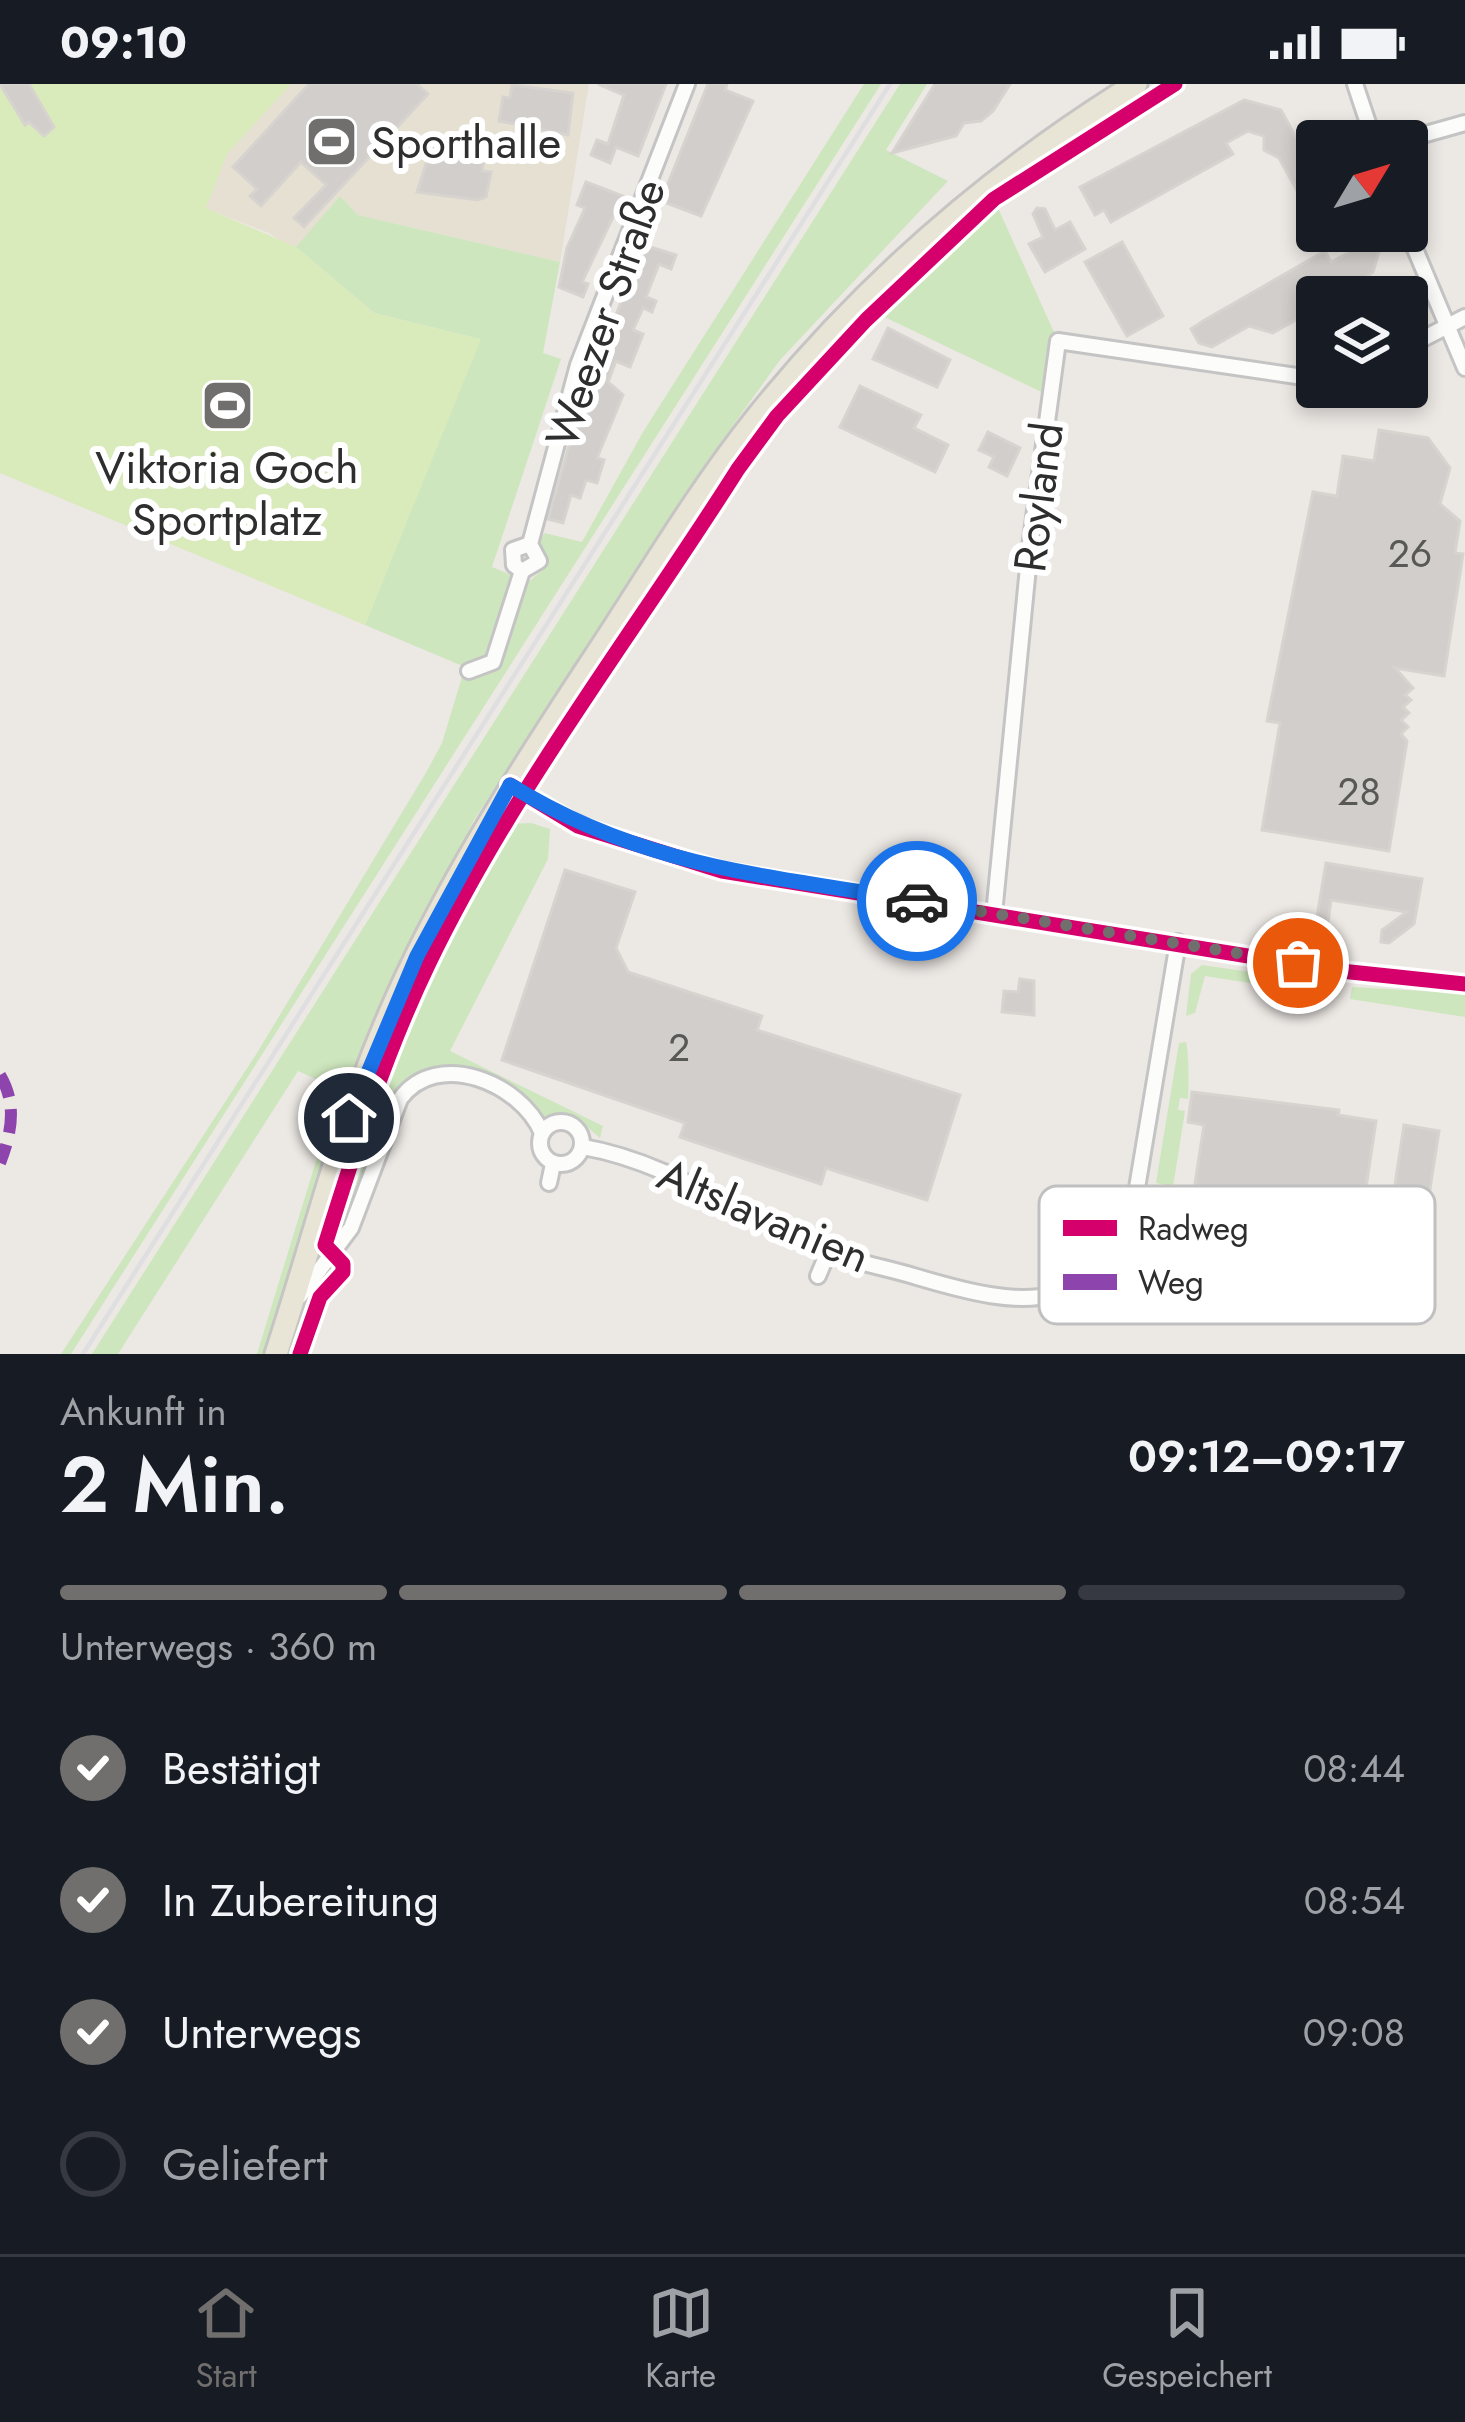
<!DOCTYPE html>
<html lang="de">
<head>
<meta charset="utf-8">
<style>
	:root { --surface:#171b24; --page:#20242c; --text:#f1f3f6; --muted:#9ea1a6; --line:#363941; --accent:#706f6e }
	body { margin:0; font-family:Jost,sans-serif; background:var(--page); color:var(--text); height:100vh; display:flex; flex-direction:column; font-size:45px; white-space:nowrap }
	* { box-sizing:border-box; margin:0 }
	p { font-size:39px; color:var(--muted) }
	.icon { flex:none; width:66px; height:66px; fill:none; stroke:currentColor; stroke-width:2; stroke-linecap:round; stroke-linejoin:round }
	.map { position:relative; height:1270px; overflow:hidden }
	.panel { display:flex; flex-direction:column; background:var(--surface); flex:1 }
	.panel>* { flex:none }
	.needle { width:78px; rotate:52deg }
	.tools { position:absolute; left:1296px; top:36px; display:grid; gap:24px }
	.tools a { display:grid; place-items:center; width:132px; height:132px; border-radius:12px; background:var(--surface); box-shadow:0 6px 18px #0003; font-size:60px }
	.pin { position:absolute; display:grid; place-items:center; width:102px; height:102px; color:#fff; margin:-51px; border:6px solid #fff; border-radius:50%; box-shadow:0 3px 12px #0007 }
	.courier { position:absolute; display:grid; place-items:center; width:120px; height:120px; margin:-60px; border:9px solid #1a73e8; border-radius:50%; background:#fff; color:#222; box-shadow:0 3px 15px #0007 }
	.overview em { font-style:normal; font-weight:600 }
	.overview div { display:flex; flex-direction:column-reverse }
	.overview { display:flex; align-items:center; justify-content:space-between; height:204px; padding:0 60px }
	h1 { font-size:78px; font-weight:600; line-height:90px }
	.bar { display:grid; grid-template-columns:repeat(4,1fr); gap:18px 12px; align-content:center; height:144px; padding:0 60px }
	.bar i { height:15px; border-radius:9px; background:var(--line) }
	.bar .selected { background:var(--accent) }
	.bar p { grid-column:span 4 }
	ol { padding:0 60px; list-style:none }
	li { display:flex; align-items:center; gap:36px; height:132px }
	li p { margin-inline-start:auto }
	li .icon { padding:12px; border-radius:50%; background:var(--accent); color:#fff; stroke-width:4 }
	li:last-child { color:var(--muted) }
	li i { width:66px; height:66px; border:6px solid var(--line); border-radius:50% }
	.status { display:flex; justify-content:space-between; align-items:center; height:84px; padding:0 60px; background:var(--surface); direction:ltr }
	.status svg { height:33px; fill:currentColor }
	.menu { display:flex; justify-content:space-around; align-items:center; height:168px; border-top:3px solid var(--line); background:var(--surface); font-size:33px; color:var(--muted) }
	.menu a { display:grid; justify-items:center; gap:6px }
	.menu .selected { color:var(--accent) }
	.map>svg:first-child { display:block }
	.education { fill:#e6e0d3 }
	.green { fill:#cee6be }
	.pitch { fill:#d9eabb }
	.building { fill:#d1cecb; stroke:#d7d4d0; stroke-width:3 }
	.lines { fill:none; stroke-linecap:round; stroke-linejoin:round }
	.street-casing { stroke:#c5c4c5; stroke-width:20 }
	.primary-casing { stroke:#c6c5c4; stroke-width:27 }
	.street { stroke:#fcfcfb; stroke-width:14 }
	.primary { stroke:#e8e4d6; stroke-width:21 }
	.rail { stroke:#dfdfe1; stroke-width:4.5 }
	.quiet { stroke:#8e44ad; stroke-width:12; stroke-dasharray:24 12; stroke-linecap:butt }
	.cycleway-casing { stroke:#fff; stroke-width:22 }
	.cycleway { stroke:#d6006c; stroke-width:15 }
	.done { stroke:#706f6e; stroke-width:12; stroke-dasharray:0 21.6 }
	.route { stroke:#1a73e8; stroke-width:15 }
	.labels { text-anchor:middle; stroke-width:12; stroke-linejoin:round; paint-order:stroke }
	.number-label { font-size:39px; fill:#585857 }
	.poi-label { font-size:45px; fill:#2e2e2e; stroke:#fff; text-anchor:start }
	.street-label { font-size:45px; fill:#2e2e2e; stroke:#fff }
	.key { fill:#fff; stroke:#c0c0c0; stroke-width:3 }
	.key-label { font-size:33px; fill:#2e2e2e }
</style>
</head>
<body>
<div class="status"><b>09:10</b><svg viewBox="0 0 49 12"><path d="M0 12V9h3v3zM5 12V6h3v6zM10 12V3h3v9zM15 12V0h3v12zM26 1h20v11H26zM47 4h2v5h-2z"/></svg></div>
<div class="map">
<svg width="1465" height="1270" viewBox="0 0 1465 1270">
	<rect width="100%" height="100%" fill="#ece8e4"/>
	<!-- education -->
	<polygon class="education" points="291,0 589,0 560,178 358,131 340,112 294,166 269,149 205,124 227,70"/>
	<!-- green -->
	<g class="green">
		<polygon points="864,0 881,0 71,1270 61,1270 257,969 427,687 442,659 465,583 365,541 480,255 374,229 296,163 340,112 358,131 560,178 543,269 561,275 492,483 528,498 544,485 539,460 544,449 582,458 643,348"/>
		<polygon points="900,0 927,0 886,66 948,97 780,276 700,387 474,736 371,946 267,1270 257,1270 338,1005 298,987 118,1270 92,1270"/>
		<polygon points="994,115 1058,257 1050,312 874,228"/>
		<path d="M531 739 550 745 548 775 450 967 603 1042 600 1054 574 1032 542 1035C532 1010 507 1003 484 993 368 940 383 1099 330 1157 375 1009 430 871 512 740Z"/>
		<polygon points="1202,881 1327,899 1325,911 1205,892 1195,929 1186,932 1191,890"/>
		<polygon points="1352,903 1459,909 1465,911 1465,933 1350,915"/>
		<path d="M1186 958C1189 969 1189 1006 1188 1015L1180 1014 1178 1026 1185 1027 1173 1103 1156 1099 1179 959Z"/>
	</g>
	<!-- pitch -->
	<polygon class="pitch" points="0,0 291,0 227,70 206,124 296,163 374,229 481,255 365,541 0,389"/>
	<!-- building -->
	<g class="building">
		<polygon points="0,0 29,0 54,43 44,52 29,38 25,41"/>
		<polygon points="309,0 417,0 428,10 304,143 294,134 326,101 301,78 261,122 250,112 257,105 233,83"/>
		<polygon points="598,0 666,0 638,72 616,63 610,79 591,71 597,56 608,60 624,11"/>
		<polygon points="708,0 727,0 725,6 753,17 701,132 661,117"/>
		<polygon points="935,0 1010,0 993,27 981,37 964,39 956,52 892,69"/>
		<polygon points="512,1 573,9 568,51 499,37 503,13 510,14"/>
		<polygon points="1244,16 1281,26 1304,68 1313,63 1317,108 1302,116 1279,74 1264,66 1264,52 1248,47 1226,59 1233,70 1111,138 1104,126 1095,131 1080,103"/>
		<polygon points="430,68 484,75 482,87 491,88 486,113 478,116 417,108"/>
		<polygon points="586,98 623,112 582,198 588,200 583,213 559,203 567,164 585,124 577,121"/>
		<polygon points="1037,124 1045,125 1055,146 1070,138 1085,165 1045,188 1029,160 1043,153 1033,130"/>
		<polygon points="1347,147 1385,147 1373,188 1336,213 1317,213 1317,224 1273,249 1249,242 1212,263 1199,259 1191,245 1203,237 1325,167 1331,178 1348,169 1352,155"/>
		<polygon points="1122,158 1163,232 1127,252 1085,178"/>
		<polygon points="644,161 676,171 671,185 659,180 646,213 656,217 652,228 643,224 633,246 643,250 630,283 616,277 608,298 623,311 597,374 604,376 597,399 586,396 580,414 571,411 563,439 548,435 583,313"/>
		<polygon points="888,244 950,276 937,303 873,275"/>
		<polygon points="860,302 921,331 914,344 948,361 935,388 840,343"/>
		<polygon points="1379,346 1428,354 1450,384 1440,420 1460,437 1455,469 1463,470 1444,592 1395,584 1413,604 1405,611 1411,616 1403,623 1409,629 1401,636 1408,643 1401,650 1407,657 1389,767 1262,746 1280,639 1267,637 1313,408 1337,412 1343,372 1374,377"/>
		<polygon points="988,348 1020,364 1007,392 989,383 994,373 979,366"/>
		<polygon points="1326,779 1422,795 1414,840 1389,859 1381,858 1382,846 1407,828 1331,816 1327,846 1315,844"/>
		<polygon points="565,786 635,808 616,864 628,888 762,932 757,946 960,1011 927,1116 826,1084 821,1100 742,1074 680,1053 685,1039 502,976"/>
		<polygon points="1020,895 1034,897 1034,931 1002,928 1004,907 1018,908"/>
		<polygon points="1192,1008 1339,1026 1338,1031 1376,1037 1362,1130 1194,1106 1204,1041 1188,1038"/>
		<polygon points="1404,1041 1439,1047 1425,1137 1390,1134"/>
	</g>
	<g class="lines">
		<defs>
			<g id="street">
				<polyline points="1355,0 1374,57"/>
				<polyline points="1401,57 1465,39"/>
				<polyline points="1407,146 1465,284"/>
				<polyline points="1407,263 1465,233"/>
				<polyline points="530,460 513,466 514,481 522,487 539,477 530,460 578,281 687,0"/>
				<polyline points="469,587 493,578 522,487"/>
				<polyline points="510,701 578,742 722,787 1341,887 1465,900"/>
				<polyline points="994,830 1030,463 1058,257 1317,295"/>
				<circle cx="561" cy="1059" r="21"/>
				<path d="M583 1063C672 1078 746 1136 828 1168 857 1179 888 1184 917 1193 1025 1225 1096 1236 1136 1110L1178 858"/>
				<polyline points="549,1099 553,1080"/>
				<polyline points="818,1192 828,1168"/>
				<path d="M300 1212 351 1144 400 1015C437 964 521 999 542 1049"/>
			</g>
			<path id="primary" d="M276 1270C312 1161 339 1049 384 943 438 813 517 691 594 574 647 494 697 408 757 333 863 201 992 89 1136 0"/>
		</defs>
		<!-- street casing -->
		<use href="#street" class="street-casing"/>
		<!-- primary casing -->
		<use href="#primary" class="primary-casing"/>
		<!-- street -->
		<use href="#street" class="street"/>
		<!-- primary -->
		<use href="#primary" class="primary"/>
		<!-- rail -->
		<polyline class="rail" points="83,1270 890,0"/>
		<!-- quiet -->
		<path class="quiet" d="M0 991C17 1020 12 1048 0 1079"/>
		<defs>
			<g id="cycleway">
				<polyline points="510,701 578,742 722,787 1341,887 1465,900"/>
				<path d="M300 1270 320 1213 343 1188V1180L325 1161C355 1065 385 970 429 879 513 705 635 548 738 385L777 332 866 236 994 115 1175 0"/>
			</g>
		</defs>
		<!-- cycleway casing -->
		<use href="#cycleway" class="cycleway-casing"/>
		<!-- cycleway -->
		<use href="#cycleway" class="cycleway"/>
	</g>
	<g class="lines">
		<!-- done -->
		<polyline class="done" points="917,817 1298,879"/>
		<!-- route -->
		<path class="route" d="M349 1034 417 872 510 701C644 784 766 791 917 817"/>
	</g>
	<!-- icons -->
	<defs>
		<symbol id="stadium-square" viewBox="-11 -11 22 22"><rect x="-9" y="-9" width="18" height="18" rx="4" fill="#706f6e" stroke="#fff"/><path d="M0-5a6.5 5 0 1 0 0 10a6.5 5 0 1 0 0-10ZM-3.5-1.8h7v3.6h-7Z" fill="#fff"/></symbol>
	</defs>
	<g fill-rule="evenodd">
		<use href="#stadium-square" x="302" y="28" width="59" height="59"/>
		<use href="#stadium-square" x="198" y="292" width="59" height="59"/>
	</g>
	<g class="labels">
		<!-- number labels -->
		<g class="number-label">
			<text x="1410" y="483">26</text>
			<text x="1359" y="721">28</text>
			<text x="679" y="977">2</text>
		</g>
		<!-- poi labels -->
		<g class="poi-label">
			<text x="371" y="74">Sporthalle</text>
			<text x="227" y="399" text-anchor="middle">Viktoria Goch<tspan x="227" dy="52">Sportplatz</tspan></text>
		</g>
		<!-- street labels -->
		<g class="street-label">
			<text transform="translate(605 229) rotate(-71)" y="16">Weezer Straße</text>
			<text transform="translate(1038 413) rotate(-83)" y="16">Royland</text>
			<text transform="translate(764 1131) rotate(23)" y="16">Altslavanien</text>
		</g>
	</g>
	<!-- legend -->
	<rect x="1039" y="1102" width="396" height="138" rx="18" class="key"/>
	<rect x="1063" y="1136" width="54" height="16" fill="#d6006c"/>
	<rect x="1063" y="1190" width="54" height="16" fill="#8e44ad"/>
	<g class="key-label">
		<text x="1138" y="1156">Radweg</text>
		<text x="1138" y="1210">Weg</text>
	</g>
</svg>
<div class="tools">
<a><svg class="needle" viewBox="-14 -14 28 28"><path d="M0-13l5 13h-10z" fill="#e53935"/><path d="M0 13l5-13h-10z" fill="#9ea1a6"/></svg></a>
<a><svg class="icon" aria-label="layers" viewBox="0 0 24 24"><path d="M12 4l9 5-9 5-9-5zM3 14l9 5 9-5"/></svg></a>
</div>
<div class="pin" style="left:1298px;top:879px;background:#ea580c"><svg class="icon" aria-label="bag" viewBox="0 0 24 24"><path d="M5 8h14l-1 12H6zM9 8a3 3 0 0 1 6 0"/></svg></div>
<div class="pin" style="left:349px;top:1034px;background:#1f2937"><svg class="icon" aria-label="home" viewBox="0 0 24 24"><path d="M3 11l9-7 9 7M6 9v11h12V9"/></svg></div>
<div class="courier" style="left:917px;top:817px"><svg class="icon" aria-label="car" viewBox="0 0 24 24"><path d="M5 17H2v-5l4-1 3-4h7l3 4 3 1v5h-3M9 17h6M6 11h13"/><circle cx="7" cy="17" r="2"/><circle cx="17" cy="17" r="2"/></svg></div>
</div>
<section class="panel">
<div class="overview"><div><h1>2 Min.</h1><p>Ankunft in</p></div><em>09:12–09:17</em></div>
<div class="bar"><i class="selected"></i><i class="selected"></i><i class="selected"></i><i></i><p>Unterwegs · 360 m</p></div>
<ol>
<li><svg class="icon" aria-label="check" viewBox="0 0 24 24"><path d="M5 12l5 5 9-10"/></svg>Bestätigt<p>08:44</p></li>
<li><svg class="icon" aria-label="check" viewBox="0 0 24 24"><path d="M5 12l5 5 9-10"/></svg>In Zubereitung<p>08:54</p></li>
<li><svg class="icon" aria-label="check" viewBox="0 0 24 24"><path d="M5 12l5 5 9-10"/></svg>Unterwegs<p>09:08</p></li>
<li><i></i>Geliefert</li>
</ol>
</section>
<nav class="menu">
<a class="selected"><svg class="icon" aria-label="home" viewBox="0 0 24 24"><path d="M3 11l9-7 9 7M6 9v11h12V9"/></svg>Start</a>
<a><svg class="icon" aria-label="map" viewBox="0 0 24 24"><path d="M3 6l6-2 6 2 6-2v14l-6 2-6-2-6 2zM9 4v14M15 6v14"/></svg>Karte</a>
<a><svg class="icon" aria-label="saved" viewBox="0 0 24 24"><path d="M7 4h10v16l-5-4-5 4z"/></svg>Gespeichert</a>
</nav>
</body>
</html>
